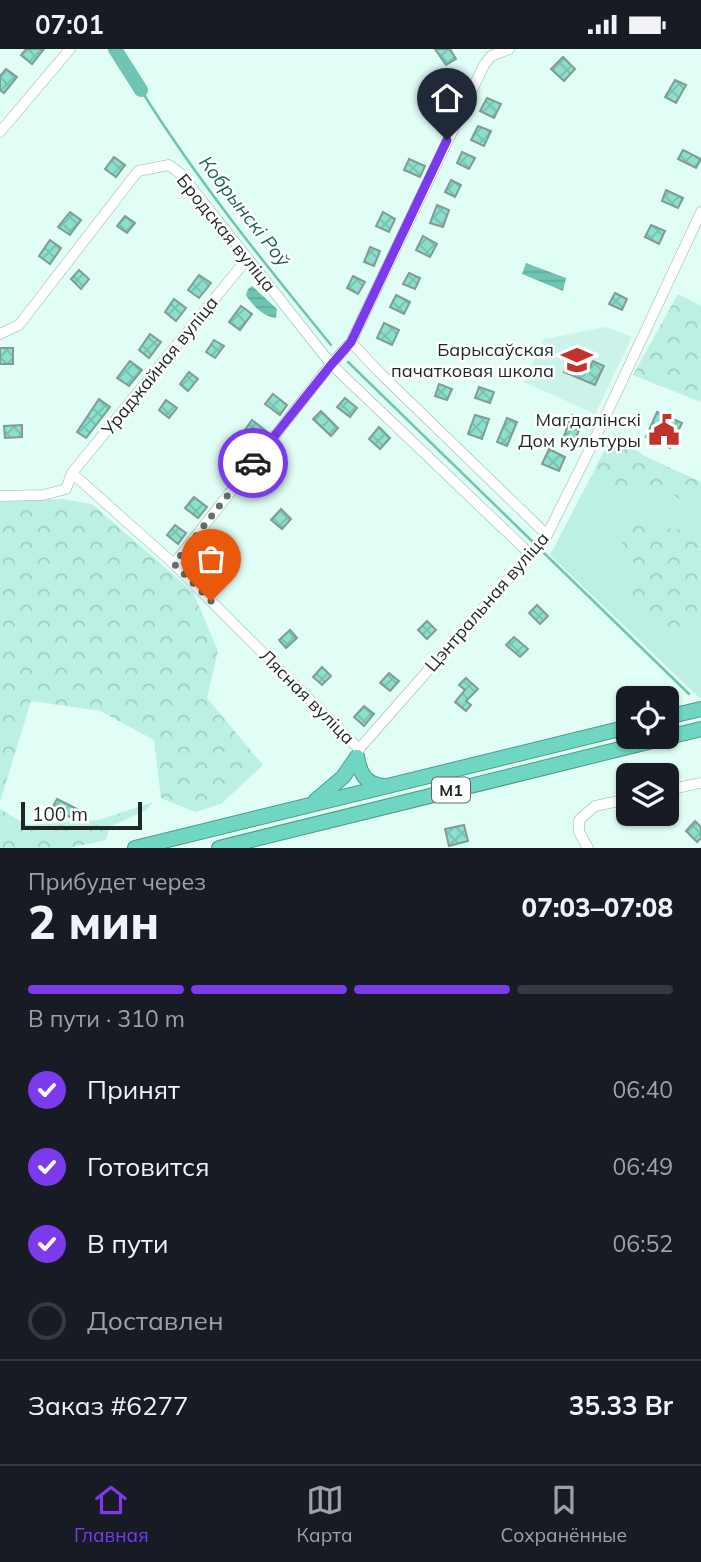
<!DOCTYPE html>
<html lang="ru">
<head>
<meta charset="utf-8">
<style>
	:root { --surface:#171b24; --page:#20242c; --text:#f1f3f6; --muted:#9ea1a6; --line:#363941; --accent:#7c3aed }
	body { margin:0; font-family:Mulish,sans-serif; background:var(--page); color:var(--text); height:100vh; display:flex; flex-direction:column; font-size:26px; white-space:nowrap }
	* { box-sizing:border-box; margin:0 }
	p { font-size:23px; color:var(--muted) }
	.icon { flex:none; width:38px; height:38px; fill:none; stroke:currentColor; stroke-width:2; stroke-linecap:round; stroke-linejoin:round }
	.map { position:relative; height:799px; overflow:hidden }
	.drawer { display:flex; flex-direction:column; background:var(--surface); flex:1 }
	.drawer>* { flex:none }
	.controls { position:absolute; left:616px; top:637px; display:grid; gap:14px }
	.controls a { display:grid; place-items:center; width:63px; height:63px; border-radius:10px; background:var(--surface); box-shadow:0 2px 5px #0004; font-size:35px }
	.scale { position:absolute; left:21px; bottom:18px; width:121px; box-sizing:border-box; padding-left:7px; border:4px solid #1d2826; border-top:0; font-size:19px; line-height:24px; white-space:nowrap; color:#1d2826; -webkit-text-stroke:5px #fff; paint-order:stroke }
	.pin { position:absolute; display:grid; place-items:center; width:60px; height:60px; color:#fff; margin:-72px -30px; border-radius:50% 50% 50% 0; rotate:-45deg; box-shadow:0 0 7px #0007 }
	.pin .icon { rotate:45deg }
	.courier { position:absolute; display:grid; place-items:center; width:70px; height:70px; margin:-35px; border:5px solid #7c3aed; border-radius:50%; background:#fff; color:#222; box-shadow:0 2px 9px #0007 }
	.headline em { font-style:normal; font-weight:800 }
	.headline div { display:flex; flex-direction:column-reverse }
	.headline { display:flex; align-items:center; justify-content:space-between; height:119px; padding:0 28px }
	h1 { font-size:46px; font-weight:800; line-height:52px }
	.bar { display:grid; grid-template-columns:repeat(4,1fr); gap:10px 7px; align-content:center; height:84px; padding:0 28px }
	.bar i { height:9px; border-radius:5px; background:var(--line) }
	.bar .current { background:var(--accent) }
	.bar p { grid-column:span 4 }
	.line { display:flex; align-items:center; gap:18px; padding:0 28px; border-top:2px solid var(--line) }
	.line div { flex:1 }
	ol { padding:0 28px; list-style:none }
	li { display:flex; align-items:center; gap:21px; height:77px }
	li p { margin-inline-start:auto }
	li .icon { padding:7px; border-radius:50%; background:var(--accent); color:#fff; stroke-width:4 }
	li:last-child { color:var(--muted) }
	li i { width:38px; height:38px; border:4px solid var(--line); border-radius:50% }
	.status { display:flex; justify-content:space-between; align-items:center; height:49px; padding:0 35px; background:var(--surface); direction:ltr }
	.status svg { height:19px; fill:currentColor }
	.tabs { display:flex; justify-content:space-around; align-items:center; height:98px; border-top:2px solid var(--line); background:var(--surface); font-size:19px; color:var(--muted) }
	.tabs a { display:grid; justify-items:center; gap:4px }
	.tabs .current { color:var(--accent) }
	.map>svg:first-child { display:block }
	.built { fill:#ccf3e9 }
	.grass { fill:#bbf0e3 }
	.forest { fill:url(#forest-crowns) }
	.water { fill:url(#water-rules) }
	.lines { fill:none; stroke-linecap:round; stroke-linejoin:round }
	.stream { stroke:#6fc5b2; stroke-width:2.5 }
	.river { stroke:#6fc5b2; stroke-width:14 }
	.building { fill:url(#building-cross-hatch); stroke:#809c95; stroke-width:2 }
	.minor-casing { stroke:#97b3ac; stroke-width:11 }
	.highway-casing { stroke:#529a8b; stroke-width:16 }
	.minor { stroke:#fff; stroke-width:10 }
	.highway { stroke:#6fd7c1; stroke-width:14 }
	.done { stroke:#61736f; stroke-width:7; stroke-dasharray:0 12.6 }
	.route { stroke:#7c3aed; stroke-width:9 }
	.labels { text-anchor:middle; stroke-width:5; stroke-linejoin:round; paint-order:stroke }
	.shield { fill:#fff; stroke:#616867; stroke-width:2 }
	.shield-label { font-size:16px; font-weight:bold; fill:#1d2826 }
	.street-label { font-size:18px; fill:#1d2826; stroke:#fff }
	.poi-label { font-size:18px; fill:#1d2826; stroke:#fff; text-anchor:end }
	.water-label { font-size:19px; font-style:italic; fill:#1c6255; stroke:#fff }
</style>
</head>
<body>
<div class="status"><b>07:01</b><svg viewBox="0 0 49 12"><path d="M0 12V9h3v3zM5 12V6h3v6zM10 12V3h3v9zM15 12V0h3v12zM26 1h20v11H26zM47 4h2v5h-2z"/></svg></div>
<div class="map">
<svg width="701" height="799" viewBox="0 0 701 799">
	<defs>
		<pattern id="forest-crowns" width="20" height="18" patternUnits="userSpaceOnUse" patternTransform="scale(1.75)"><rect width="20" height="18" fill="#bbf0e3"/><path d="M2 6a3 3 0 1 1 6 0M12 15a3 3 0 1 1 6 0" fill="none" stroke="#a0cec3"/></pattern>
		<pattern id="water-rules" width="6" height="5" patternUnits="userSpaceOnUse" patternTransform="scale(1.75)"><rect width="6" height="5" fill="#6fc5b2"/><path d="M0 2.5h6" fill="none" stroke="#60a999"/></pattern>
		<pattern id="building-cross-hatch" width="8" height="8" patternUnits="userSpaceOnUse" patternTransform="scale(1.75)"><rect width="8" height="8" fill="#8ae0cd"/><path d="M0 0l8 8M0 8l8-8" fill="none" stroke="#77c0b0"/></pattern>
	</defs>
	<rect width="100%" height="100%" fill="#e0fef6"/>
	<!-- built -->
	<polygon class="built" points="606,278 632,288 595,365 524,333 544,290"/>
	<!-- grass -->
	<polygon class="grass" points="614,384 644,407 701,433 701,650 550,506"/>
	<!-- forest -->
	<g class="forest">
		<polygon points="678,245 701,257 701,353 633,326"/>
		<path d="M614 384 644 407 701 433V455L685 454 664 439C641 450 614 442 595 428V419Z"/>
		<polygon points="62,450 92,455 193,543 218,602 207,649 263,716 221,755 195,763 161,749 154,691 100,662 31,652 0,753 0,453"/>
		<polygon points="626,476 701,482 701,586 658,578 635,563 628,537 636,516 621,500"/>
		<polygon points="153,753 146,761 110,778 106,791 69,799 0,799 0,760 27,776 99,771"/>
	</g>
	<!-- water -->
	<g class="water">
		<polygon points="526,214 566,229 563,242 522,225"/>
		<path d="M252 237 277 260 276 269C264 268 252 256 246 246L248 240Z"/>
	</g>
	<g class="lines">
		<!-- stream -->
		<g class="stream">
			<path d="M141 41C197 131 264 214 331 296"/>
			<polyline points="348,313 534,494"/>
			<polyline points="544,504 689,645"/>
		</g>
		<!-- river -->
		<polyline class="river" points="115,0 141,41"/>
	</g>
	<!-- building -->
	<g class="building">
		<polygon points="26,0 44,0 32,15 21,6"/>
		<polygon points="435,0 450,0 456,10 446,16"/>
		<polygon points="563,8 575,20 564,32 551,20"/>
		<polygon points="6,20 17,28 4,44 0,41 0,27"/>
		<polygon points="675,31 686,36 676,54 665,48"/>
		<polygon points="487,49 501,55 494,69 480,62"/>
		<polygon points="435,58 450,65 445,75 430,68"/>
		<polygon points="478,77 491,82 484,97 471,91"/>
		<polygon points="683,101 701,110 696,119 678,110"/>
		<polygon points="462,103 475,109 469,120 457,114"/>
		<polygon points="114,108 125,116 116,128 105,120"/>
		<polygon points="409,110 425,117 420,128 404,121"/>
		<polygon points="451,131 461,136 455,148 445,143"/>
		<polygon points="666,141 683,149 678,159 662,152"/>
		<polygon points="437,156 449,161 443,178 430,174"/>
		<polygon points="70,163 81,171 70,186 58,178"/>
		<polygon points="383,163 395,170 389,183 376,177"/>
		<polygon points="125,167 135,174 127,184 117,177"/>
		<polygon points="651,176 665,182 659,195 645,188"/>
		<polygon points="423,187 437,195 430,208 416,201"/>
		<polygon points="50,191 61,199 50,215 39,207"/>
		<polygon points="370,198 380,202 374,217 364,213"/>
		<polygon points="79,221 89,230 81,240 71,230"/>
		<polygon points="409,224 420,229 415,240 403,235"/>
		<polygon points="199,226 211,234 199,249 188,241"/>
		<polygon points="353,227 365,233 358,245 347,239"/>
		<polygon points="615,244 627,250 622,261 609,255"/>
		<polygon points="396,246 410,253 404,265 390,258"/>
		<polygon points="174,250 186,259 176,272 165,263"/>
		<polygon points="241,257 252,265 240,281 229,273"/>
		<polygon points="384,274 399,281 392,296 377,289"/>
		<polygon points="150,285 161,293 149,309 139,301"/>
		<polygon points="214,291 224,297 215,309 206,303"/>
		<rect x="0" y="299" width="13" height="16"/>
		<polygon points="571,309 590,318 593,312 604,317 595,336 564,323"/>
		<polygon points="130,312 142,321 129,337 117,329"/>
		<polygon points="189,323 198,330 188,342 180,335"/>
		<polygon points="439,335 452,340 447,351 435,347"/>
		<polygon points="479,338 494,343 490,354 475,349"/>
		<polygon points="273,345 287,356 280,366 265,355"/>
		<polygon points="345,349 357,359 350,368 337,358"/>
		<polygon points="99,350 110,358 86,389 77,383"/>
		<polygon points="166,351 177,359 169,369 159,361"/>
		<polygon points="321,362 338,379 331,387 313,370"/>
		<polygon points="657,363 682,374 670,399 646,388"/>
		<polygon points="475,366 489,370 482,390 468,385"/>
		<polygon points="572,366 583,371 575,391 564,387"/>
		<polygon points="507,369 517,373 507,397 497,393"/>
		<polygon points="252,371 266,382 260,391 245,381"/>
		<polygon points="22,376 22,388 5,389 4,377"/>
		<polygon points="379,378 390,389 380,400 369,390"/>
		<polygon points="549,400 565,408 559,422 542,415"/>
		<polygon points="194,448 207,458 198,469 185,459"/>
		<polygon points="281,460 291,470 282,480 271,471"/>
		<polygon points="175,476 186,484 178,495 167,486"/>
		<polygon points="226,510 238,521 225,534 214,524"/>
		<polygon points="537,556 548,567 540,575 529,564"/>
		<polygon points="427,572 436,581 427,590 418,581"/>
		<polygon points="290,581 297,589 286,599 279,591"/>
		<polygon points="514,588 528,600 520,608 506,596"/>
		<polygon points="322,618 331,627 322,636 313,628"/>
		<polygon points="389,624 399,632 390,642 380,634"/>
		<polygon points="466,629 478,640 466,652 471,656 466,662 455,653 465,641 459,636"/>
		<polygon points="364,657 374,665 364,677 354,668"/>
		<polygon points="57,750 79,761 74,770 52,759"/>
		<polygon points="695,772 701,778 701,789 697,793 686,782"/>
		<polygon points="464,776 468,792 449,797 445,780"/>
	</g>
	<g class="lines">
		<defs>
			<g id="minor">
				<polyline points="0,83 70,0"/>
				<polyline points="0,285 19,276 138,122 169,116 181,125 331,315 530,505"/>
				<polyline points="351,293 380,324 547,486"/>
				<polyline points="72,424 247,210"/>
				<polyline points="0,447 43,446 66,440 72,424 174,515 359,700"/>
				<polyline points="174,515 331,315 351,293 484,16 491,7 509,0"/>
				<polyline points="357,708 359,700 547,486 592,396 701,163"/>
				<polyline points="667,741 701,734"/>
				<polyline points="588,799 579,783 579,771 595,757 628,750"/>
			</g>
			<g id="highway">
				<polyline points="667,668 701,660"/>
				<path d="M357 708C360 724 365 735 383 737"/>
				<polyline points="315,752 343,728 357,708"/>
				<polyline points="135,799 628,678"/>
				<polyline points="219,799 701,680"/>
			</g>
		</defs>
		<!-- minor casing -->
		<use href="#minor" class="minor-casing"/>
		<!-- highway casing -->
		<use href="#highway" class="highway-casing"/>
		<!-- minor -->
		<use href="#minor" class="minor"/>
		<!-- highway -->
		<use href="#highway" class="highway"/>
	</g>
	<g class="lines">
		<!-- done -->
		<polyline class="done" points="211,552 174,515 253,414"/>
		<!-- route -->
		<polyline class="route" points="253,414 331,316 351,293 447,91"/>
	</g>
	<!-- icons -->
	<defs>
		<symbol id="school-bare" viewBox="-9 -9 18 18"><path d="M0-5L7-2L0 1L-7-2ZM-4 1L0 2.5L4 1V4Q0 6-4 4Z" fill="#c1342b" stroke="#fff" stroke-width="2.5" paint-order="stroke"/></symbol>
		<symbol id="civic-bare" viewBox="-9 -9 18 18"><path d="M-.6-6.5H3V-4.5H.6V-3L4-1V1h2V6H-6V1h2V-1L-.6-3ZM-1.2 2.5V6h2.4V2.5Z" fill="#c1342b" stroke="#fff" stroke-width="2.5" paint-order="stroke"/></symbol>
	</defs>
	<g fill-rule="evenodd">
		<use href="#school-bare" x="555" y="289" width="44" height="44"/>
		<use href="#civic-bare" x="642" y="359" width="44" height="44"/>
	</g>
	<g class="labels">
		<!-- shield labels -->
		<rect class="shield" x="432" y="728.5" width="38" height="25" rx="5"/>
		<g class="shield-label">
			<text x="451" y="747">М1</text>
		</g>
		<!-- street labels -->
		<g class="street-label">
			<text transform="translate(226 184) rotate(51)" y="6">Бродская вуліца</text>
			<text transform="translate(160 317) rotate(-51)" y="6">Ураджайная вуліца</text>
			<text transform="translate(487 553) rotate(-49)" y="6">Цэнтральная вуліца</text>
			<text transform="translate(307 648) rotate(45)" y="6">Лясная вуліца</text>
		</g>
		<!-- poi labels -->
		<g class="poi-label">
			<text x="554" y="307">Барысаўская<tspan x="554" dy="21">пачатковая школа</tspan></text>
			<text x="641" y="377">Магдалінскі<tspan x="641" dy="21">Дом культуры</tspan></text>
		</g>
		<!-- water labels -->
		<g class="water-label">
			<text transform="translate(245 162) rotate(52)" y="7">Кобрынскі Роў</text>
		</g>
	</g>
</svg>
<div class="controls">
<a><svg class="icon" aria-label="locate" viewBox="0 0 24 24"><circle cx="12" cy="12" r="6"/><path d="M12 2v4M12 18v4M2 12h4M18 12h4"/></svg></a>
<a><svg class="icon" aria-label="layers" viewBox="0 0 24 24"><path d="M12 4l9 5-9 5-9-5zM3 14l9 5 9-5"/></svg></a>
</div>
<div class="scale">100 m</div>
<div class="pin" style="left:211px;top:552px;background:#ea580c"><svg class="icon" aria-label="bag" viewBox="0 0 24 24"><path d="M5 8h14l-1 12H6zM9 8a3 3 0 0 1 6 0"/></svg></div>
<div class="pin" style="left:447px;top:91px;background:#1f2937"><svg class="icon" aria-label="home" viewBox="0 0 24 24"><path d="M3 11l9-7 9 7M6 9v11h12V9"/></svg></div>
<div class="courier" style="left:253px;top:414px"><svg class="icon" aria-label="car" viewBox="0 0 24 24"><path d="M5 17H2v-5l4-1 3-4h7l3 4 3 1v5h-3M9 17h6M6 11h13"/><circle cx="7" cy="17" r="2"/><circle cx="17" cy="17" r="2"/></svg></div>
</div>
<section class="drawer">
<div class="headline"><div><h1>2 мин</h1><p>Прибудет через</p></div><em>07:03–07:08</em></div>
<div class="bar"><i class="current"></i><i class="current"></i><i class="current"></i><i></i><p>В пути · 310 m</p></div>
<ol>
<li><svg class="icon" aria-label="check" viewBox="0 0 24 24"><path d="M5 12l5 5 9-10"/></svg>Принят<p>06:40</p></li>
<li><svg class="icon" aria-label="check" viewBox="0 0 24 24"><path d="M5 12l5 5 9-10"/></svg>Готовится<p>06:49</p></li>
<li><svg class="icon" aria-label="check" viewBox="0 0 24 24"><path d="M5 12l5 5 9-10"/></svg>В пути<p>06:52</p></li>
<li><i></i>Доставлен</li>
</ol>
<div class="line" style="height:91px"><div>Заказ #6277</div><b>35.33 Br</b></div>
</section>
<nav class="tabs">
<a class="current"><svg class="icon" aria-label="home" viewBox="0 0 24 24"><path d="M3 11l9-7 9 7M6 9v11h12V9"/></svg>Главная</a>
<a><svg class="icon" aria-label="map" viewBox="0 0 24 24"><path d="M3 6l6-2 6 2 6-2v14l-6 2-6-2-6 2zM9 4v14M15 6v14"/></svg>Карта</a>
<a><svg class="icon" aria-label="saved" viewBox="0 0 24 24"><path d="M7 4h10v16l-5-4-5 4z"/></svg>Сохранённые</a>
</nav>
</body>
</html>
